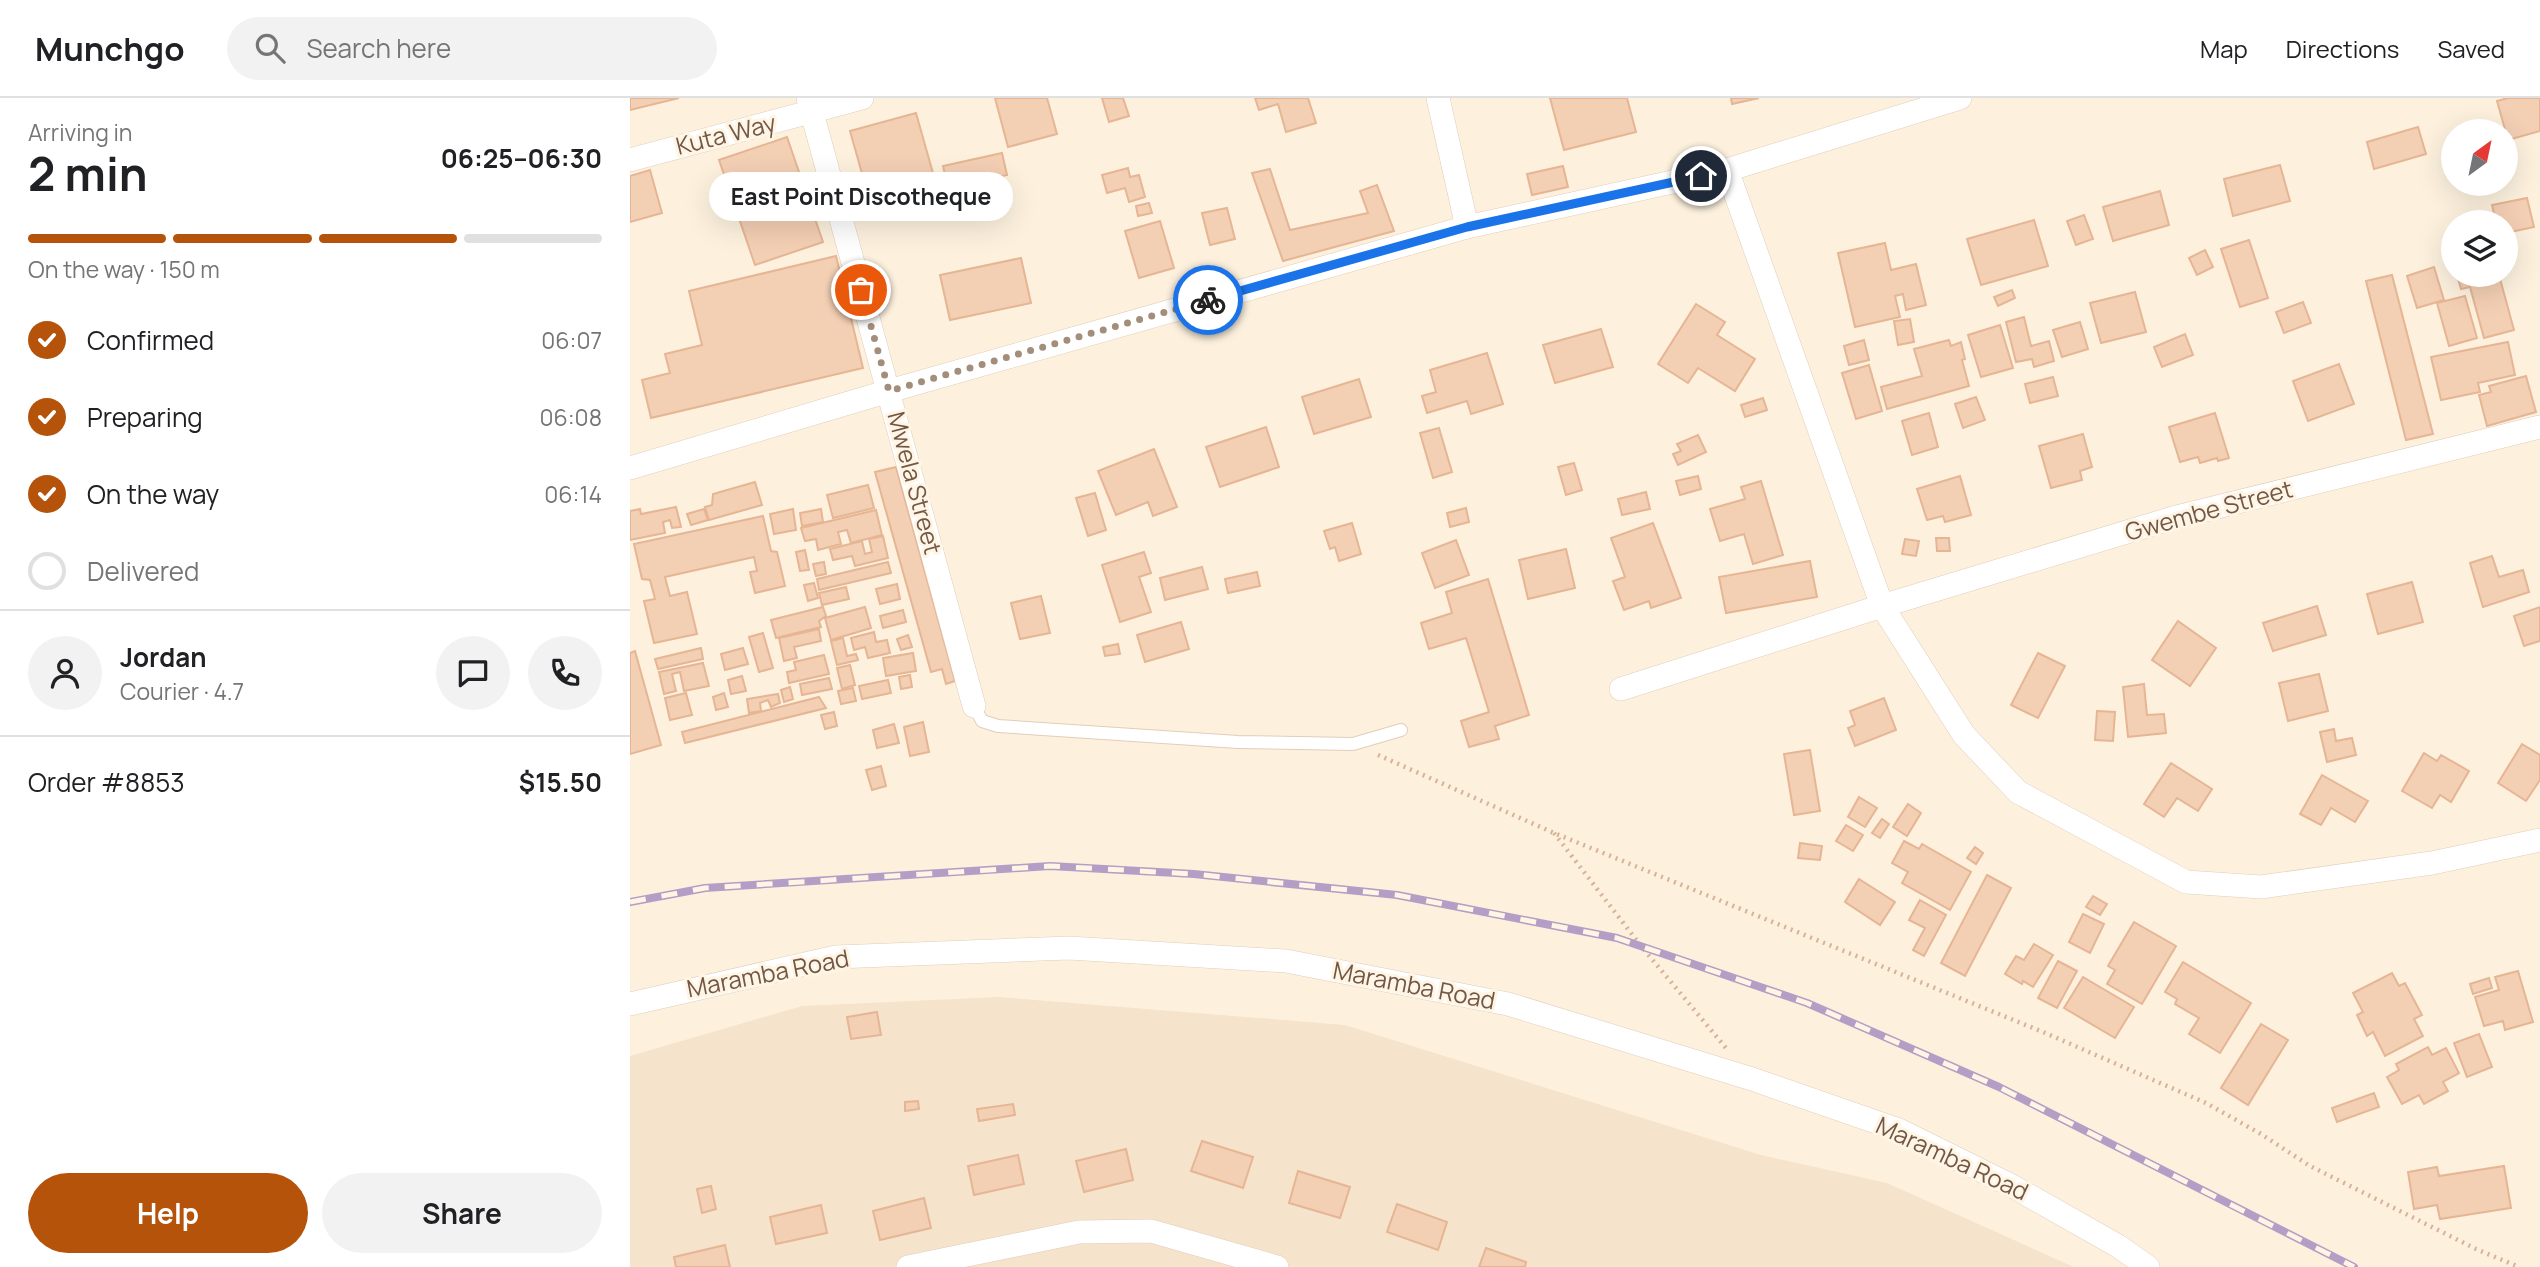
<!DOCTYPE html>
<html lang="en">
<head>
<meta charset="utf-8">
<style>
	:root { --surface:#fff; --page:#f2f2f2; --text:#202124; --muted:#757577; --line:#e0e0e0; --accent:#b45309 }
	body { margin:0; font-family:Manrope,sans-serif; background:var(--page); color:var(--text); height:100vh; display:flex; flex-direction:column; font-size:26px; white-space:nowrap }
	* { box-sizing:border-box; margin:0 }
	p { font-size:23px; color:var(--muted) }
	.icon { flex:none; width:38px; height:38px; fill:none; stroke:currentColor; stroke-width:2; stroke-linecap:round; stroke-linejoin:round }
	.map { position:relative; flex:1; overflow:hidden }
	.panel { display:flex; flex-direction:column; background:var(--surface); width:630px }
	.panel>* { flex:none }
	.needle { width:46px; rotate:33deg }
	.buttons { position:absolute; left:1811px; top:21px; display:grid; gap:14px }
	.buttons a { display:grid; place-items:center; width:77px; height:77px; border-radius:50%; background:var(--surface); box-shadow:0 7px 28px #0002; font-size:35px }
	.pin { position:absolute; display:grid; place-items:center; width:60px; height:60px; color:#fff; margin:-30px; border:4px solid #fff; border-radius:50%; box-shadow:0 2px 7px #0007 }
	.courier { position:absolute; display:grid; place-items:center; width:70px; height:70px; margin:-35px; border:5px solid #1a73e8; border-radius:50%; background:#fff; color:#222; box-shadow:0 2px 9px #0007 }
	.bubble { position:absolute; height:49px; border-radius:24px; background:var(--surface); box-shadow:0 7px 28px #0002; font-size:23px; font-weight:700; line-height:49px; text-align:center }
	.summary em { font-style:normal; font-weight:700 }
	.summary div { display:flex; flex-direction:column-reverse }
	.summary { display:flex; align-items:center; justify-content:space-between; height:119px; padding:0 28px }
	h1 { font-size:46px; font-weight:700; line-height:52px }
	.bar { display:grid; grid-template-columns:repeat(4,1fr); gap:10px 7px; align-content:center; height:84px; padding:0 28px }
	.bar i { height:9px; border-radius:5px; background:var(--line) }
	.bar .active { background:var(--accent) }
	.bar p { grid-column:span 4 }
	.line { display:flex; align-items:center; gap:18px; padding:0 28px; border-top:2px solid var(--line) }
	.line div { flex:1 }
	.round { display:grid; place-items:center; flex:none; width:74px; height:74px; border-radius:37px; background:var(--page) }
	ol { padding:0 28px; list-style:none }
	li { display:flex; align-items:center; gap:21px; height:77px }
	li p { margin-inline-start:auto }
	li .icon { padding:7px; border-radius:50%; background:var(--accent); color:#fff; stroke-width:4 }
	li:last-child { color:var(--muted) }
	li i { width:38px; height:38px; border:4px solid var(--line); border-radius:50% }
	.button { display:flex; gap:14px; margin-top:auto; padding:14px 28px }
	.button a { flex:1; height:80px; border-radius:42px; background:var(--accent); color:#fff; font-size:28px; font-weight:700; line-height:80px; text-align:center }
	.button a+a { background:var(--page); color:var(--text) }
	header { display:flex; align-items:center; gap:42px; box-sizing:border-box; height:98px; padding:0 35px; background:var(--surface); border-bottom:2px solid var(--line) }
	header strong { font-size:33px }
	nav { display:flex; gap:38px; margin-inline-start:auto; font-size:24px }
	.search { width:490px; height:63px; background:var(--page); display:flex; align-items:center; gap:18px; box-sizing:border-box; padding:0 24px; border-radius:38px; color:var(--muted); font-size:26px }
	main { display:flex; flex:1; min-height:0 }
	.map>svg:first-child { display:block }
	.residential { fill:#f5e3cc }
	.building { fill:#f3cfb4; stroke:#e6b594; stroke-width:2 }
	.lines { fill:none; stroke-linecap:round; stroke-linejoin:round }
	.lane-casing { stroke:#e1cdba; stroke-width:14 }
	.street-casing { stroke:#e1cdba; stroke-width:24 }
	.path { stroke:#d7b298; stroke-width:4.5; stroke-dasharray:2 5; stroke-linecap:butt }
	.lane { stroke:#fff; stroke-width:12 }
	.street { stroke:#fff; stroke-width:23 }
	.rail-casing { stroke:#b49ec5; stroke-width:8 }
	.rail { stroke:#fff5e5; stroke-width:5; stroke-dasharray:16; stroke-linecap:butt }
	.done { stroke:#a38d7b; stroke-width:7; stroke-dasharray:0 12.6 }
	.route { stroke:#1a73e8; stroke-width:9 }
	.labels { text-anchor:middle; stroke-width:6; stroke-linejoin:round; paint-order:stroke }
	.street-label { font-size:24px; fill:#735746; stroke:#fff5e5 }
</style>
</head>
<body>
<header>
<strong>Munchgo</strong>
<div class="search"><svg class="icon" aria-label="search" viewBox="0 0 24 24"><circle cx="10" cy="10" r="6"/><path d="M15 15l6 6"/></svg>Search here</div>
<nav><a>Map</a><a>Directions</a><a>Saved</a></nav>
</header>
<main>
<section class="panel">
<div class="summary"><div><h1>2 min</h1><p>Arriving in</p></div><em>06:25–06:30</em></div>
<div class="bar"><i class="active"></i><i class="active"></i><i class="active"></i><i></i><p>On the way · 150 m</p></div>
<ol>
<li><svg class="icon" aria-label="check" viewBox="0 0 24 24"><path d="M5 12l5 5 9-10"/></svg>Confirmed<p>06:07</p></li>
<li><svg class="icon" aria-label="check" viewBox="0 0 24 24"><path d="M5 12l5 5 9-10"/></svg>Preparing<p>06:08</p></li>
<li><svg class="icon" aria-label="check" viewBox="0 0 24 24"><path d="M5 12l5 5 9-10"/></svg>On the way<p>06:14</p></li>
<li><i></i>Delivered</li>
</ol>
<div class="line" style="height:126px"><a class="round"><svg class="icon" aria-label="person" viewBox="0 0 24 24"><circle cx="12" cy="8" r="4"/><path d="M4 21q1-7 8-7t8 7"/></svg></a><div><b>Jordan</b><p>Courier · 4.7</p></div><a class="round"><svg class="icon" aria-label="chat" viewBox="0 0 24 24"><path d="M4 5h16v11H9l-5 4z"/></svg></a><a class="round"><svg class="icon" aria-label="phone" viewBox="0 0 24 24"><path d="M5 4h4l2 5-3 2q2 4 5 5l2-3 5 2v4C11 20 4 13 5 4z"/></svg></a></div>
<div class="line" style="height:91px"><div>Order #8853</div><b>$15.50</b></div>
<div class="button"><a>Help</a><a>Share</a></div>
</section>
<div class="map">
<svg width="1910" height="1169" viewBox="0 0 1910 1169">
	<rect width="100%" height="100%" fill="#fdf1de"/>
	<!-- residential -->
	<polygon class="residential" points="369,899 715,927 1131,1057 1257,1085 1444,1169 0,1169 0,958 172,908"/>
	<!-- building -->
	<g class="building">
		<polygon points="0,0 49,0 0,12"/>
		<polygon points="365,0 417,0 427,36 378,49"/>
		<polygon points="472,0 493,0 499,18 479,24"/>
		<polygon points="625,0 678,0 686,25 656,34 648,6 629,12"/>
		<polygon points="920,0 997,0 1006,34 934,52"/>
		<polygon points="1101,0 1129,0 1102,6"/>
		<polygon points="1878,0 1910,0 1910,33 1878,42 1867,3"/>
		<polygon points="286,15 308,93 242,111 220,33"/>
		<polygon points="1788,29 1796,56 1744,71 1737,44"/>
		<polygon points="157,39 193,144 125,167 89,62"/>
		<polygon points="372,55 377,77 318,90 313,68"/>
		<polygon points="1650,67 1660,103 1603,118 1594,81"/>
		<polygon points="933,68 938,89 902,97 897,76"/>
		<polygon points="498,70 500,79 509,77 515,99 499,104 495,90 477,95 472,77"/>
		<polygon points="640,71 660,132 738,115 730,93 747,87 764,133 653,163 622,75"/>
		<polygon points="20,72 32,115 0,124 0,78"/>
		<polygon points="1530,93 1539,127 1483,143 1473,109"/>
		<polygon points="1897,100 1904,129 1876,135 1876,124 1866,124 1862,107"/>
		<polygon points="519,105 522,115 508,118 506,108"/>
		<polygon points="597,110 605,141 580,147 572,115"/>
		<polygon points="1454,117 1463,141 1446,147 1437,123"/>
		<polygon points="1404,122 1418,168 1351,187 1337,141"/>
		<polygon points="530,123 544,170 509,180 495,133"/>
		<polygon points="1619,142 1638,200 1610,209 1591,151"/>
		<polygon points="1255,145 1261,172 1286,166 1296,207 1276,212 1273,196 1265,198 1270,219 1225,229 1208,155"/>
		<polygon points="1575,152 1583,169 1567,177 1559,160"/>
		<polygon points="206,158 233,270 21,320 12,282 40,275 35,256 72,247 59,193"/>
		<polygon points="391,160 401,205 320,222 310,177"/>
		<polygon points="1804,169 1814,202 1787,210 1777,178"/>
		<polygon points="1762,177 1803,336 1776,342 1736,183"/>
		<polygon points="1827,177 1869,177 1884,232 1854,240 1840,189 1831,191"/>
		<polygon points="1382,192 1385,200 1368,208 1364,199"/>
		<polygon points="1505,194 1516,234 1471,245 1460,205"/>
		<polygon points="1835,198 1847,240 1819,248 1807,205"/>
		<polygon points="1673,204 1681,225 1654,235 1646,214"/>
		<polygon points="1066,206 1095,224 1087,237 1125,261 1105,293 1068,270 1058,285 1028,266"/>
		<polygon points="1394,219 1401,248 1419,243 1424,263 1404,269 1402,261 1386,264 1376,224"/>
		<polygon points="1280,221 1284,244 1268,247 1264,223"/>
		<polygon points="1450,224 1458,251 1432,259 1423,232"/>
		<polygon points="1370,227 1383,270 1351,279 1338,237"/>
		<polygon points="971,231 983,269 925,285 913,247"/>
		<polygon points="1555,236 1563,257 1532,269 1524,249"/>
		<polygon points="1234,242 1239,262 1219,267 1214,248"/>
		<polygon points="1319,242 1321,248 1331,244 1335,261 1332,262 1339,288 1257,311 1251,289 1292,278 1284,251"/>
		<polygon points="1878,244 1885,277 1848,285 1850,294 1811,302 1801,259"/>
		<polygon points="857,255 873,306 841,316 837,303 797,315 792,298 806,294 800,272"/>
		<polygon points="1709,266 1724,306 1678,323 1663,283"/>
		<polygon points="1239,267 1252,313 1226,321 1212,275"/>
		<polygon points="1896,278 1906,314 1857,328 1849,297 1861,294 1859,288"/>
		<polygon points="1423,279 1428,298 1400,305 1395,286"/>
		<polygon points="729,281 741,319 684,336 672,299"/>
		<polygon points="1346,299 1355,322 1333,330 1325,306"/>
		<polygon points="1133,300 1137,312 1115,319 1111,307"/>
		<polygon points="1299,315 1308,349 1282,357 1272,323"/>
		<polygon points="1585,315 1599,360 1588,363 1587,360 1570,365 1568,359 1550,364 1539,329"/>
		<polygon points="636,329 649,369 590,389 576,349"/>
		<polygon points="809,330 822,374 803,380 790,335"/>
		<polygon points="1453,336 1462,369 1450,373 1452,382 1421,390 1409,348"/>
		<polygon points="1068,337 1076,354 1048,367 1043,356 1051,353 1047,346"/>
		<polygon points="524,351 547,409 523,418 518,404 486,417 468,373"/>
		<polygon points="944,365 952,392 936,397 928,369"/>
		<polygon points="266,369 325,583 316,586 312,571 301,574 245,374"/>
		<polygon points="1068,378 1071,391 1050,397 1046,383"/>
		<polygon points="1330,378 1341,417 1315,424 1313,418 1297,422 1287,391"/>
		<polygon points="1131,383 1153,457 1123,466 1114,436 1090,443 1080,411 1115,401 1111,389"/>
		<polygon points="125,384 132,407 79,422 75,409 82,407 83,396"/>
		<polygon points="238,387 244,410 203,420 197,397"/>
		<polygon points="1016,394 1020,411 992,417 988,401"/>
		<polygon points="465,395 476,432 458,438 446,400"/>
		<polygon points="46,409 51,429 42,430 40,422 33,424 35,435 0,442 0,413 10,411 11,416"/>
		<polygon points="836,410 839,424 820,429 817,415"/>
		<polygon points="74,411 78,422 61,427 57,416"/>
		<polygon points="163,411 166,432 144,436 140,416"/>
		<polygon points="191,411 193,424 172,428 170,415"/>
		<polygon points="246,412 252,437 221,445 217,432 208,434 211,446 188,452 186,441 175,443 171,430"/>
		<polygon points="133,418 141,453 147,454 155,488 125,495 120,474 127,473 124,459 35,479 40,498 57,494 67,536 24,545 14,503 25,501 20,482 12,481 4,446"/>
		<polygon points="722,425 731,456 709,463 705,449 700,451 694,433"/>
		<polygon points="1023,425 1051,500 1021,510 1019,503 994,512 983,483 995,479 981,440"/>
		<polygon points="253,438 258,460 225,468 222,458 203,462 200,451 232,443 235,456 242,454 239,441"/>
		<polygon points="1306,440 1319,440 1320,453 1307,453"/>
		<polygon points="1275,441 1289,443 1286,458 1272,456"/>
		<polygon points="826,442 839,477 805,490 792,455"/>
		<polygon points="936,451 945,490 898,501 889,462"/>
		<polygon points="175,452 179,472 170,473 166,454"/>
		<polygon points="514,454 521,475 509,479 521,514 490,524 472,467"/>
		<polygon points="1862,458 1869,479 1893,472 1899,494 1853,509 1840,465"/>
		<polygon points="1180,463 1187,499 1096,515 1089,479"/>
		<polygon points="194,464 196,476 186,478 183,466"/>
		<polygon points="258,464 261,475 189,492 187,481"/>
		<polygon points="572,469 578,491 535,502 530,480"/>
		<polygon points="627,474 630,488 598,495 595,481"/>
		<polygon points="858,481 899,617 865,628 869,641 839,649 831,623 859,614 836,540 799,551 791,525 822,515 816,494"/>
		<polygon points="1782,484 1793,524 1748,536 1737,496"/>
		<polygon points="184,485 188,500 178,503 174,487"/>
		<polygon points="267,486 270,501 250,506 246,491"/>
		<polygon points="216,489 219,501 192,507 189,495"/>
		<polygon points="411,498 420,535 390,541 381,505"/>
		<polygon points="1687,508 1696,537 1643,553 1633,525"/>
		<polygon points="193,509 196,518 189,523 191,529 146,540 141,522"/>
		<polygon points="235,509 241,530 201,542 195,520"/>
		<polygon points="1910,509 1910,543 1894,548 1884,518"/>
		<polygon points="273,512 276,524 253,530 250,518"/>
		<polygon points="1548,523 1586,550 1560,588 1522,562"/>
		<polygon points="551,524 559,551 515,564 507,537"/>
		<polygon points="189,531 191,543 164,549 167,560 154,563 149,540"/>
		<polygon points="244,534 246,544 257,542 260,555 238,560 235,549 224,552 221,540"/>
		<polygon points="133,535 143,570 129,574 119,539"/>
		<polygon points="278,537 282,549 271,552 267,541"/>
		<polygon points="213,540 217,558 226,556 228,562 207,567 201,543"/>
		<polygon points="488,546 490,556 475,558 473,549"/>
		<polygon points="71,550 73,561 28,571 25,561"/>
		<polygon points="113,550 118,566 95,572 91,556"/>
		<polygon points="5,553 31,647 0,656 0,555"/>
		<polygon points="283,555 286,573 256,578 253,560"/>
		<polygon points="1408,555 1435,568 1408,620 1381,607"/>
		<polygon points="194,557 199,576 159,585 157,574 166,572 164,564"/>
		<polygon points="73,565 79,588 54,593 50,574 42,576 46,593 34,596 29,574"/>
		<polygon points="220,567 225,587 212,591 207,570"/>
		<polygon points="1689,576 1698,613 1658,623 1649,585"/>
		<polygon points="280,577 282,589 271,591 269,579"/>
		<polygon points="112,578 116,593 101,596 98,582"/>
		<polygon points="199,580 202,591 172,597 170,586"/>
		<polygon points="258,582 261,595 232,601 229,588"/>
		<polygon points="1514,586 1517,617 1534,616 1536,635 1498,639 1493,589"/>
		<polygon points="160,589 163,601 154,604 151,592"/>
		<polygon points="223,590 226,603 211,606 208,593"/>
		<polygon points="56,595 62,617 40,622 35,600"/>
		<polygon points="94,595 98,609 86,612 83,599"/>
		<polygon points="148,596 150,605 141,609 138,602 130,605 131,613 119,615 117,601"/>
		<polygon points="189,599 196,610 55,645 52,634"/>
		<polygon points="1254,600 1266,632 1225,648 1218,630 1225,627 1220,613"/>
		<polygon points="1467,613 1485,614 1483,643 1465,642"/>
		<polygon points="204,614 207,628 195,631 191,617"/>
		<polygon points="293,624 299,654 280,658 274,629"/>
		<polygon points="264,626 269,645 247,650 243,632"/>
		<polygon points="1704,631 1706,643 1722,640 1726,657 1697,664 1690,634"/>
		<polygon points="1892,646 1910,657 1910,682 1896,703 1868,685"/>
		<polygon points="1180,652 1190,713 1164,717 1154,656"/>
		<polygon points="1794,655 1807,663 1811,657 1839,673 1821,704 1810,697 1802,710 1772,693"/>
		<polygon points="1541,665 1582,691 1568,713 1547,700 1534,719 1514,706"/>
		<polygon points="251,668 256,688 242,692 236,672"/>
		<polygon points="1692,677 1738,703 1725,724 1701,710 1691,727 1670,716"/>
		<polygon points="1229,699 1247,710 1235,729 1218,719"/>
		<polygon points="1278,706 1291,715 1277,738 1263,729"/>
		<polygon points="1252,721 1259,726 1250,740 1242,735"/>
		<polygon points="1216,727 1233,737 1223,753 1206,743"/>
		<polygon points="1274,743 1289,751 1292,746 1341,774 1320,812 1272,785 1278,774 1262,765"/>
		<polygon points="1170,745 1192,748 1190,762 1168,760"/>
		<polygon points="1345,749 1353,755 1346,766 1337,760"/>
		<polygon points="1357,777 1381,790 1335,878 1311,865"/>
		<polygon points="1229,781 1265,804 1250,827 1215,804"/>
		<polygon points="1463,798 1477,806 1470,817 1456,809"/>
		<polygon points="1290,802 1316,817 1294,858 1283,852 1295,830 1279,822"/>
		<polygon points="1453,816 1474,826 1460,855 1439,844"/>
		<polygon points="1504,824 1546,848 1512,906 1477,886 1485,872 1478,868"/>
		<polygon points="1404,846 1423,857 1403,889 1393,883 1392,886 1375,876 1386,858 1394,862"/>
		<polygon points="1428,863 1447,873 1427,910 1408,900"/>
		<polygon points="1553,864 1621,905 1590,955 1559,936 1569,920 1545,906 1547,901 1535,894"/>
		<polygon points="1888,873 1903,924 1875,932 1873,923 1854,928 1845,899 1869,892 1865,879"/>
		<polygon points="1762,875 1769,888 1775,885 1792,917 1784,921 1793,938 1755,958 1743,934 1737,938 1727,917 1733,914 1723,895"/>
		<polygon points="1453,879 1504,909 1485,940 1434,910"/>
		<polygon points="1859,880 1862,890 1843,896 1840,886"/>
		<polygon points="247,914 251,937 221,941 217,919"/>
		<polygon points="1631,926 1658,942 1618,1007 1591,990"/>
		<polygon points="1849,936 1862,969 1837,979 1824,945"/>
		<polygon points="1798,949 1802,957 1816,950 1829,975 1813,984 1818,993 1794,1006 1789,997 1772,1006 1757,979 1769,972 1766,966"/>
		<polygon points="1744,995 1749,1009 1707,1024 1702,1010"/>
		<polygon points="288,1003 289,1011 275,1013 275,1004"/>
		<polygon points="383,1006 385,1017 349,1023 347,1011"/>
		<polygon points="572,1043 623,1059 613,1090 561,1073"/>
		<polygon points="496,1051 503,1082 454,1094 446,1063"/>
		<polygon points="388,1057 394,1086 344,1097 338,1068"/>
		<polygon points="1874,1068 1881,1110 1810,1121 1807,1107 1784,1111 1778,1074 1807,1069 1809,1078"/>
		<polygon points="668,1073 720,1089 710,1120 659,1105"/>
		<polygon points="81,1088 86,1111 72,1115 67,1091"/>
		<polygon points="294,1100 301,1130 250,1142 243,1113"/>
		<polygon points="767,1106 817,1124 808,1152 757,1134"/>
		<polygon points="191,1107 197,1135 146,1146 140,1119"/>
		<polygon points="95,1147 100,1169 46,1169 44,1159"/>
		<polygon points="856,1150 896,1164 895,1169 849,1169"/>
	</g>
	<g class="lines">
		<defs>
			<polyline id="lane" points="344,608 352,623 368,628 608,644 723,646 771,632"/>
			<g id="street">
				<polyline points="178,0 344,608"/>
				<polyline points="808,0 837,129"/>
				<polyline points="0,62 232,0"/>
				<polyline points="1097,72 1252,508 1334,637 1388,694 1556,784 1631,789 1802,765 1910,742"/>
				<polyline points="0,370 259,293 837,129 1097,72 1330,0"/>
				<polyline points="991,591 1252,508 1543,420 1910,329"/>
				<polyline points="0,906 206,859 439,850 656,863 878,906 1122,981 1269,1032 1382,1088 1488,1148 1518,1169"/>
				<polyline points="278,1169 449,1134 521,1133 647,1169"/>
			</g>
		</defs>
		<!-- lane casing -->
		<use href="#lane" class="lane-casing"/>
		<!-- street casing -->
		<use href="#street" class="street-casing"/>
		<!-- path -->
		<g class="path">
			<polyline points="748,657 924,735 1413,934 1576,1005 1631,1036 1680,1068 1846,1151 1889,1169"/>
			<polyline points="924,735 1011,848 1096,950"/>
		</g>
		<!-- lane -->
		<use href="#lane" class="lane"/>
		<!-- street -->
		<use href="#street" class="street"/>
		<defs>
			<polyline id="rail" points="0,804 75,790 420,768 564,776 767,797 987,840 1177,905 1369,989 1724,1169"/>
		</defs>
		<!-- rail casing -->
		<use href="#rail" class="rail-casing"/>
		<!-- rail -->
		<use href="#rail" class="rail"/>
	</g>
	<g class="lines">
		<!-- done -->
		<polyline class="done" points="231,192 259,293 578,202"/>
		<!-- route -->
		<polyline class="route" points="578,202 837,129 1071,78"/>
	</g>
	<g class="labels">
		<!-- street labels -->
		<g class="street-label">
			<text transform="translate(96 37) rotate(-14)" y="8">Kuta Way</text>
			<text transform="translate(284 385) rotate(75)" y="8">Mwela Street</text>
			<text transform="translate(1579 413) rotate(-15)" y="8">Gwembe Street</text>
			<text transform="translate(138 876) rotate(-11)" y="8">Maramba Road</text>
			<text transform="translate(784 888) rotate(11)" y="8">Maramba Road</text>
			<text transform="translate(1322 1061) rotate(25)" y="8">Maramba Road</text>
		</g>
	</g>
</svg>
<div class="buttons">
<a><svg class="needle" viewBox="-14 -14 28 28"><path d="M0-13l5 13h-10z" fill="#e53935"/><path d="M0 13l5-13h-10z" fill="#757577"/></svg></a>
<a><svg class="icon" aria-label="layers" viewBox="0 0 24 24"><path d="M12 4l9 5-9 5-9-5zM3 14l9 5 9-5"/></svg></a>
</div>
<div class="pin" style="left:231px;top:192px;background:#ea580c"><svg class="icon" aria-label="bag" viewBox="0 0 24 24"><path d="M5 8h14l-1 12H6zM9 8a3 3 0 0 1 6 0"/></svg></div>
<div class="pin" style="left:1071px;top:78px;background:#1f2937"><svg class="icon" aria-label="home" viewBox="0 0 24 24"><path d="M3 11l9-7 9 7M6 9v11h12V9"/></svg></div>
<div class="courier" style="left:578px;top:202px"><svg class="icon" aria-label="bike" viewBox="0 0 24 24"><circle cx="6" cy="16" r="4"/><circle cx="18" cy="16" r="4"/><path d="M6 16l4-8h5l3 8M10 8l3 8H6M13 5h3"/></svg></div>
<div class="bubble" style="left:79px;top:74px;width:304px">East Point Discotheque</div>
</div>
</main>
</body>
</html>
